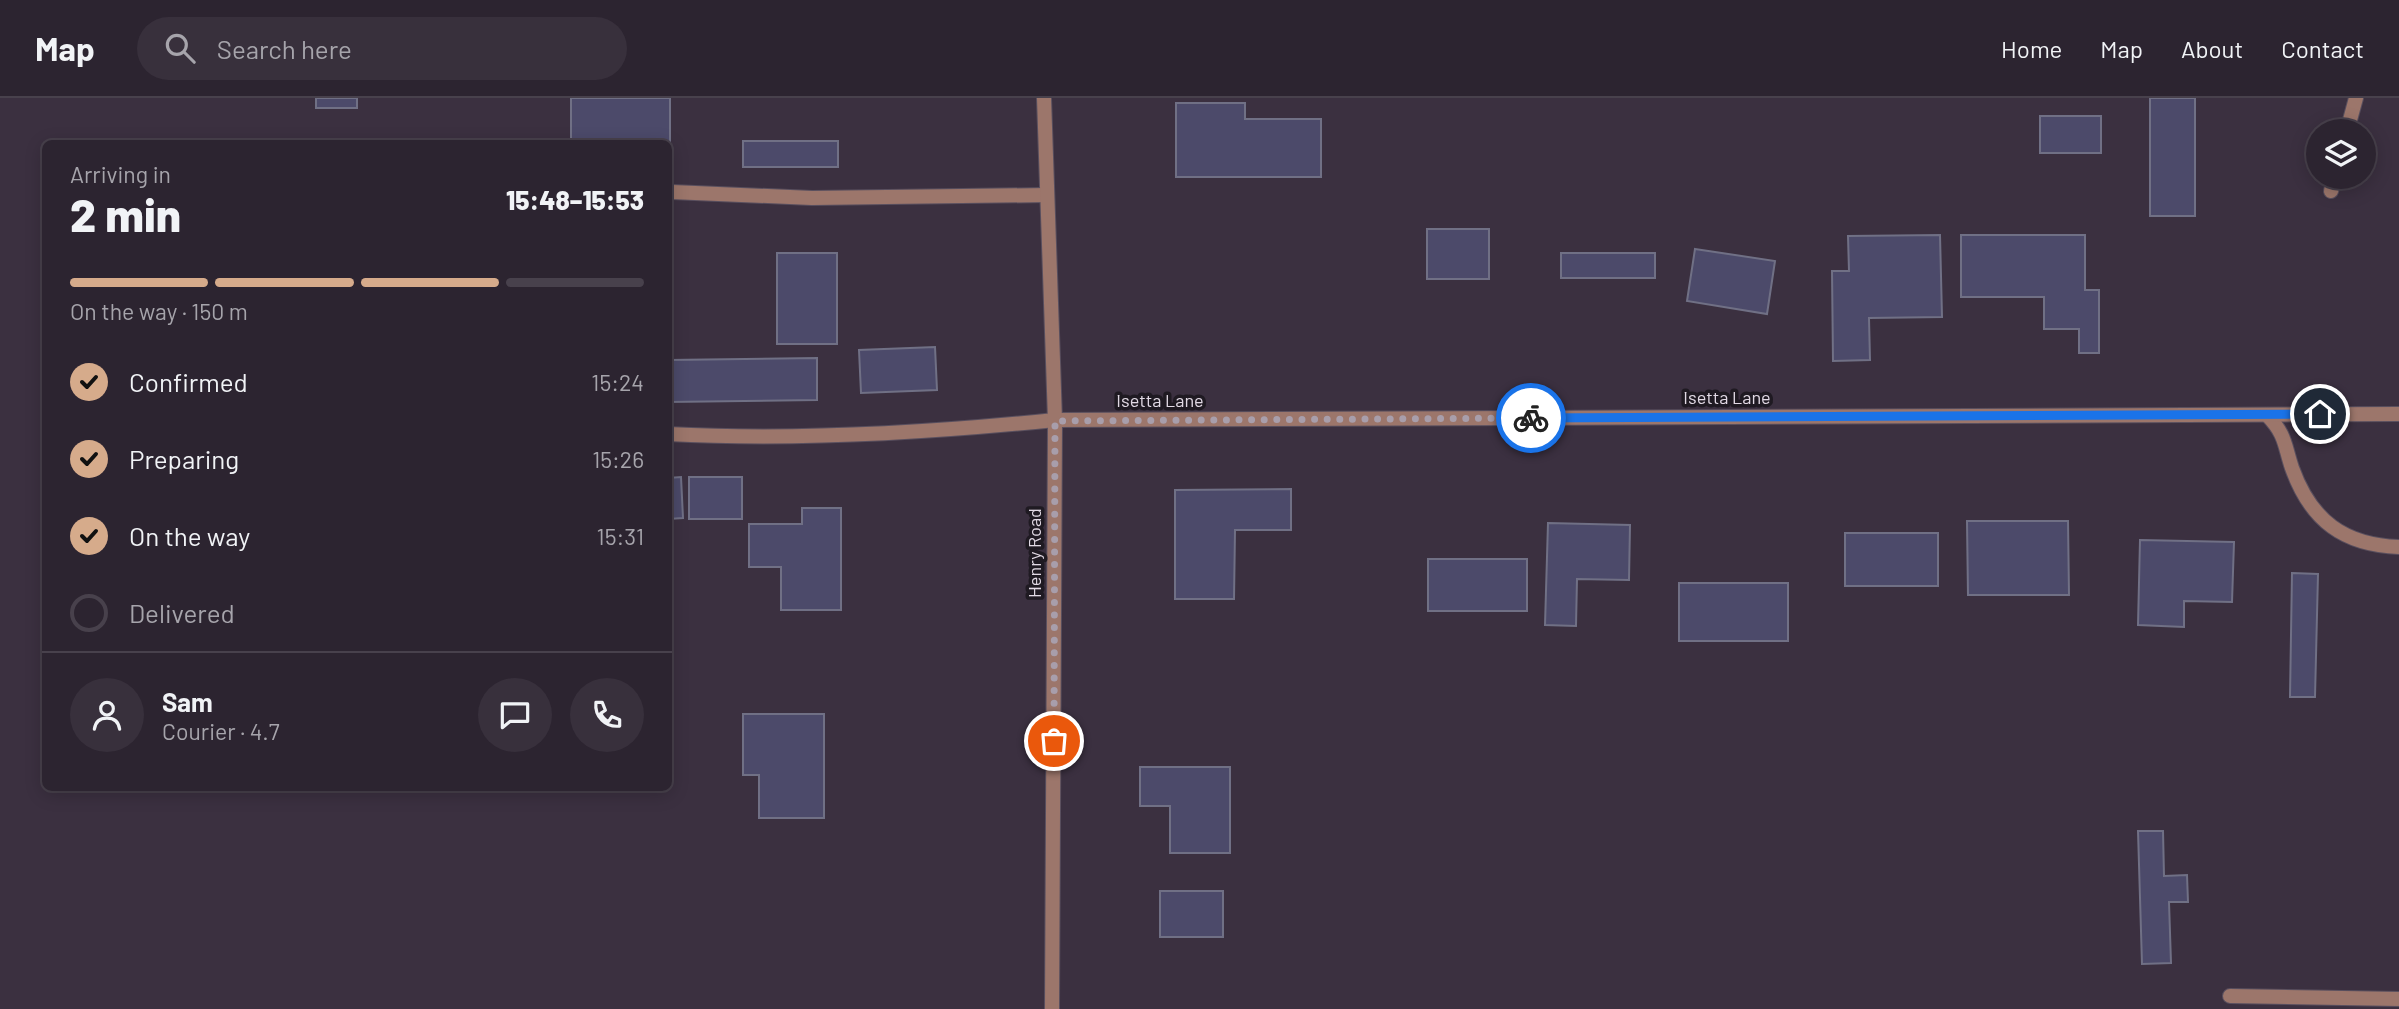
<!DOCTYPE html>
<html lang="en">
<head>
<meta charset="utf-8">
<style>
	:root { --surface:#2c2430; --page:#38303c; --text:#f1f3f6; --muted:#a6a4ab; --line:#48414c; --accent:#d6ab8b }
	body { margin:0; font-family:Barlow,sans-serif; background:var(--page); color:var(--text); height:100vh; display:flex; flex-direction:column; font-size:26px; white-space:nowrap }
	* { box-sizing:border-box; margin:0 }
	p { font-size:23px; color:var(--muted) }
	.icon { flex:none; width:38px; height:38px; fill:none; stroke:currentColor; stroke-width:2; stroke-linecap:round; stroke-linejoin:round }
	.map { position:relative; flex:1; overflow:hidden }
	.sheet { position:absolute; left:42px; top:42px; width:630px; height:651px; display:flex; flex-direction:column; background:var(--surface); border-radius:10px; box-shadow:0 4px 18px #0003,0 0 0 2px var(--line) }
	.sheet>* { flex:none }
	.controls { position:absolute; left:2306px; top:21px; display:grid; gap:14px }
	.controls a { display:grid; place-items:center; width:70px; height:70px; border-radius:50%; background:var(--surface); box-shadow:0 4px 18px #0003,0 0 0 2px var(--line); font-size:35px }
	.pin { position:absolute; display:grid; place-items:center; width:60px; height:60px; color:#fff; margin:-30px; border:4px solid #fff; border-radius:50%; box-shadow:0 2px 7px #0007 }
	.courier { position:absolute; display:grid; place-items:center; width:70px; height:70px; margin:-35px; border:5px solid #1a73e8; border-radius:50%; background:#fff; color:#222; box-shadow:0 2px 9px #0007 }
	.overview em { font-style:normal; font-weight:800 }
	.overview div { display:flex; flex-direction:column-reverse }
	.overview { display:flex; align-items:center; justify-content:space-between; height:119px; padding:0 28px }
	h1 { font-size:46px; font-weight:800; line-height:52px }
	.bar { display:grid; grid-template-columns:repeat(4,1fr); gap:10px 7px; align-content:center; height:84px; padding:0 28px }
	.bar i { height:9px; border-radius:5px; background:var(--line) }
	.bar .active { background:var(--accent) }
	.bar p { grid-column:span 4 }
	.line { display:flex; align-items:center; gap:18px; padding:0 28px; border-top:2px solid var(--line) }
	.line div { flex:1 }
	.round { display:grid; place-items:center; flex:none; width:74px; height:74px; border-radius:37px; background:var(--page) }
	ol { padding:0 28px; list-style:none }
	li { display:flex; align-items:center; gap:21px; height:77px }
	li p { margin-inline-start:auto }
	li .icon { padding:7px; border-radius:50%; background:var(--accent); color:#111; stroke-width:4 }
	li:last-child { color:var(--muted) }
	li i { width:38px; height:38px; border:4px solid var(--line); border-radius:50% }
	header { display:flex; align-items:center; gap:42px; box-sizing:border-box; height:98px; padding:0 35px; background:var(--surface); border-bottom:2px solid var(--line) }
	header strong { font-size:33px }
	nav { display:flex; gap:38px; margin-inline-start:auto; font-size:24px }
	.search { width:490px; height:63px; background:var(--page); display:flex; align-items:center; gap:18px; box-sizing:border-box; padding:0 24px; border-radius:38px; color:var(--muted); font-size:26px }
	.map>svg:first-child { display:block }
	.building { fill:#4c4a6a; stroke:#707085; stroke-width:2 }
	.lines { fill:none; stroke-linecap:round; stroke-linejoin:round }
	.service-casing { stroke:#594f5e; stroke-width:16 }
	.minor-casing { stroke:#594f5e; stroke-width:16 }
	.tertiary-casing { stroke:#594f5e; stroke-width:16 }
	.service { stroke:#9c766b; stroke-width:14 }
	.minor { stroke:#9c766b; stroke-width:14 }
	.tertiary { stroke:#9c766b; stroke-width:14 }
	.done { stroke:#a89eab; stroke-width:7; stroke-dasharray:0 12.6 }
	.route { stroke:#1a73e8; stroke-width:9 }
	.labels { text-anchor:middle; stroke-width:7; stroke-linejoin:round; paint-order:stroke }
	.street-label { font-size:18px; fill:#e2dae5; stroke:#1f1a22 }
</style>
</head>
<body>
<header>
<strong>Map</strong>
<div class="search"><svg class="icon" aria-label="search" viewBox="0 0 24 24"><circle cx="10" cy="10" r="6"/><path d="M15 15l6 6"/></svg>Search here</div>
<nav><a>Home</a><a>Map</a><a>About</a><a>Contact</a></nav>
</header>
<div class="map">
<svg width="2399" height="911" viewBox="0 0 2399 911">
	<rect width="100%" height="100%" fill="#3b3040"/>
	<!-- building -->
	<g class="building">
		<rect x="316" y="0" width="41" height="10"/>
		<polygon points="571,0 670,0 670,73 668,46 571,46"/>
		<rect x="2150" y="0" width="45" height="118"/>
		<polygon points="1176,5 1245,5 1245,21 1321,21 1321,79 1176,79"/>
		<rect x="2040" y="18" width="61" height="37"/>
		<rect x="743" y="43" width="95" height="26"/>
		<rect x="1427" y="131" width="62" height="50"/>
		<polygon points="1940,137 1942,219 1869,220 1870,262 1833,263 1832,173 1849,173 1848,138"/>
		<polygon points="1961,137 2085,137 2085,192 2099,192 2099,255 2079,255 2079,231 2044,231 2044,199 1961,199"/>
		<polygon points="1695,151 1775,163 1767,216 1687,203"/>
		<rect x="777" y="155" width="60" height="91"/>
		<rect x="1561" y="155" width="94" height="25"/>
		<polygon points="935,249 937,292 861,295 859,252"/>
		<polygon points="817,260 817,302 668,304 668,262"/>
		<polygon points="681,379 683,420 668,421 668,380"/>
		<rect x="689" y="379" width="53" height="42"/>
		<polygon points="1291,391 1291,432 1235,432 1234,501 1175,501 1175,392"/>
		<polygon points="802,410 841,410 841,512 781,512 781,469 749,469 749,426 802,426"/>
		<polygon points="1967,423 2068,423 2069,497 1968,497"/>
		<polygon points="1548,425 1630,427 1629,482 1577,481 1576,528 1545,527"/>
		<rect x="1845" y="435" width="93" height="53"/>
		<polygon points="2140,442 2234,444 2232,504 2184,503 2184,529 2138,527"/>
		<rect x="1428" y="461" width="99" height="52"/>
		<polygon points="2292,475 2318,476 2315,599 2290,599"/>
		<rect x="1679" y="485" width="109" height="58"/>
		<polygon points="743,616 824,616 824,720 759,720 759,677 743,677"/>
		<polygon points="1140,669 1230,669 1230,755 1170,755 1170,708 1140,708"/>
		<polygon points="2138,733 2163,733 2164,778 2187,777 2188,804 2169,804 2171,865 2142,866"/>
		<rect x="1160" y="793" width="63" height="46"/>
	</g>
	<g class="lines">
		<defs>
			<g id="service">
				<polyline points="2347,33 2356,0"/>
				<polyline points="2331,93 2335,79"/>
				<polyline points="672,94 812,100 1047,97"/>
				<path d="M2267 317C2286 337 2284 346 2292 370 2311 423 2344 447 2399 449"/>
				<path d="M668 336C797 343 927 335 1055 322"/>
				<polyline points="2230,898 2399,901"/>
			</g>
			<polyline id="minor" points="1055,322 2399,316"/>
			<polyline id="tertiary" points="1044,0 1055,322 1052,911"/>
		</defs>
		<!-- service casing -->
		<use href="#service" class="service-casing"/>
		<!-- minor casing -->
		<use href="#minor" class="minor-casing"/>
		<!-- tertiary casing -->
		<use href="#tertiary" class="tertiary-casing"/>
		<!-- service -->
		<use href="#service" class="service"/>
		<!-- minor -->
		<use href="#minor" class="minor"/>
		<!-- tertiary -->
		<use href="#tertiary" class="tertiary"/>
	</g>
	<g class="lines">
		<!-- done -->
		<polyline class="done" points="1054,643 1055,323 1531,320"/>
		<!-- route -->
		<polyline class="route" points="1531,320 2320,316"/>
	</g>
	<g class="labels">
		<!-- street labels -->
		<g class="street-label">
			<text x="1727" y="306">Isetta Lane</text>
			<text x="1160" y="309">Isetta Lane</text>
			<text transform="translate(1035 455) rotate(-90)" y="6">Henry Road</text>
		</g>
	</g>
</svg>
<div class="controls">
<a><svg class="icon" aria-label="layers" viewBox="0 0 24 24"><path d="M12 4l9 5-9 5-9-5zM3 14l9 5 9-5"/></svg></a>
</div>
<div class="pin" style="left:1054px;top:643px;background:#ea580c"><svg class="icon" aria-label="bag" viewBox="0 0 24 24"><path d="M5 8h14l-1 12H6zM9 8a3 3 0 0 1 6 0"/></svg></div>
<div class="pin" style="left:2320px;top:316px;background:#1f2937"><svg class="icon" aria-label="home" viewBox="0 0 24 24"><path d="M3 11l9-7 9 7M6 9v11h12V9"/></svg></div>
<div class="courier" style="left:1531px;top:320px"><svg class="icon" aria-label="bike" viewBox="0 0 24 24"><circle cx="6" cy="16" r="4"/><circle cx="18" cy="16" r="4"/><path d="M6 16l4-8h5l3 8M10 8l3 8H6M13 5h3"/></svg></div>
<section class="sheet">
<div class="overview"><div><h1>2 min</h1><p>Arriving in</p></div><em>15:48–15:53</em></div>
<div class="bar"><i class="active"></i><i class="active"></i><i class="active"></i><i></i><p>On the way · 150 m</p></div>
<ol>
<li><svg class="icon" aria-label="check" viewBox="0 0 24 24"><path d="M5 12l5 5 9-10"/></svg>Confirmed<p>15:24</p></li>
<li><svg class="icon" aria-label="check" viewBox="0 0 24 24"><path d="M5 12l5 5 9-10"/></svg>Preparing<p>15:26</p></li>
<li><svg class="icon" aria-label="check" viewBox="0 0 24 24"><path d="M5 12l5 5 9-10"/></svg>On the way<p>15:31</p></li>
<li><i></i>Delivered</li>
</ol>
<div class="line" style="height:126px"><a class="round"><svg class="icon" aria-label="person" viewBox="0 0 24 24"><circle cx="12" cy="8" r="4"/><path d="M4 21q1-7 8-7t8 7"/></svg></a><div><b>Sam</b><p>Courier · 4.7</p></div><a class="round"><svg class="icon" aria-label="chat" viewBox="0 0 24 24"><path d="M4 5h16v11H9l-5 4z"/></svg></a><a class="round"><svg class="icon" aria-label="phone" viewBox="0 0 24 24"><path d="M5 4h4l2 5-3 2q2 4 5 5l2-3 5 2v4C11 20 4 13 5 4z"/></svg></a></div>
</section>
</div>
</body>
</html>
